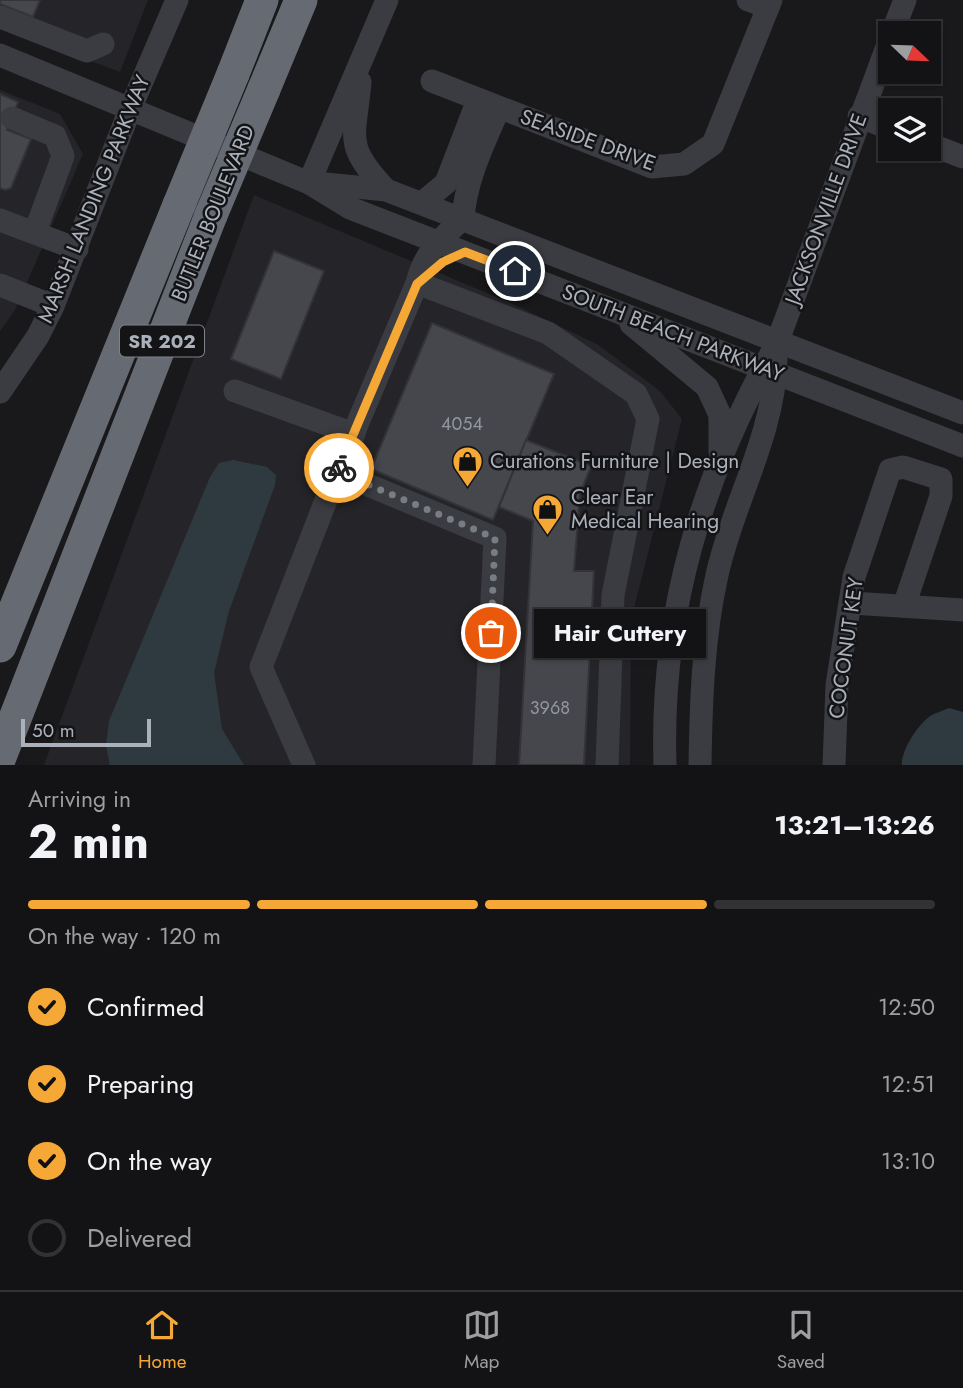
<!DOCTYPE html>
<html lang="en">
<head>
<meta charset="utf-8">
<style>
	:root { --surface:#131315; --page:#1c1c1e; --text:#f1f3f6; --muted:#9d9ea0; --line:#323234; --accent:#f6a837 }
	body { margin:0; font-family:Jost,sans-serif; background:var(--page); color:var(--text); height:100vh; display:flex; flex-direction:column; font-size:26px; white-space:nowrap }
	* { box-sizing:border-box; margin:0 }
	p { font-size:23px; color:var(--muted) }
	.icon { flex:none; width:38px; height:38px; fill:none; stroke:currentColor; stroke-width:2; stroke-linecap:round; stroke-linejoin:round }
	.map { position:relative; height:765px; overflow:hidden }
	.sheet { display:flex; flex-direction:column; background:var(--surface); flex:1 }
	.sheet>* { flex:none }
	.needle { width:46px; rotate:113deg }
	.controls { position:absolute; left:878px; top:21px; display:grid; gap:14px }
	.controls a { display:grid; place-items:center; width:63px; height:63px; border-radius:0px; background:var(--surface); box-shadow:0 2px 5px #0004,0 0 0 2px var(--line); font-size:35px }
	.scale { position:absolute; left:21px; bottom:18px; width:130px; box-sizing:border-box; padding-left:7px; border:4px solid #abb1bb; border-top:0; font-size:19px; line-height:24px; white-space:nowrap; color:#abb1bb; -webkit-text-stroke:5px #141417; paint-order:stroke }
	.pin { position:absolute; display:grid; place-items:center; width:60px; height:60px; color:#fff; margin:-30px; border:4px solid #fff; border-radius:50%; box-shadow:0 2px 7px #0007 }
	.courier { position:absolute; display:grid; place-items:center; width:70px; height:70px; margin:-35px; border:5px solid #f6a837; border-radius:50%; background:#fff; color:#222; box-shadow:0 2px 9px #0007 }
	.bubble { position:absolute; height:49px; border-radius:0px; background:var(--surface); box-shadow:0 2px 5px #0004,0 0 0 2px var(--line); font-size:23px; font-weight:700; line-height:49px; text-align:center }
	.headline em { font-style:normal; font-weight:700 }
	.headline div { display:flex; flex-direction:column-reverse }
	.headline { display:flex; align-items:center; justify-content:space-between; height:119px; padding:0 28px }
	h1 { font-size:46px; font-weight:700; line-height:52px }
	.bar { display:grid; grid-template-columns:repeat(4,1fr); gap:10px 7px; align-content:center; height:84px; padding:0 28px }
	.bar i { height:9px; border-radius:5px; background:var(--line) }
	.bar .active { background:var(--accent) }
	.bar p { grid-column:span 4 }
	ol { padding:0 28px; list-style:none }
	li { display:flex; align-items:center; gap:21px; height:77px }
	li p { margin-inline-start:auto }
	li .icon { padding:7px; border-radius:50%; background:var(--accent); color:#111; stroke-width:4 }
	li:last-child { color:var(--muted) }
	li i { width:38px; height:38px; border:4px solid var(--line); border-radius:50% }
	.dock { display:flex; justify-content:space-around; align-items:center; height:98px; border-top:2px solid var(--line); background:var(--surface); font-size:19px; color:var(--muted) }
	.dock a { display:grid; justify-items:center; gap:4px }
	.dock .active { color:var(--accent) }
	.map>svg:first-child { display:block }
	.built { fill:#252529 }
	.water { fill:#2f3a40 }
	.building { fill:#45474c; stroke:#333338; stroke-width:2 }
	.lines { fill:none; stroke-linecap:round; stroke-linejoin:round }
	.minor { stroke:#3a3c41; stroke-width:23 }
	.highway { stroke:#666a72; stroke-width:33 }
	.highway-bridge { stroke:#666a72; stroke-width:33 }
	.done { stroke:#787c83; stroke-width:7; stroke-dasharray:0 12.6 }
	.route { stroke:#f6a837; stroke-width:9 }
	.labels { text-anchor:middle; stroke-width:5; stroke-linejoin:round; paint-order:stroke }
	.number-label { font-size:18px; fill:#92969f }
	.shield { fill:#141417; stroke:#7e828a; stroke-width:2 }
	.shield-label { font-size:19px; font-weight:bold; fill:#abb1bb }
	.street-label { font-size:21px; fill:#abb1bb; stroke:#141417 }
	.poi-label { font-size:21px; fill:#abb1bb; stroke:#141417; text-anchor:start }
</style>
</head>
<body>
<div class="map">
<svg width="963" height="765" viewBox="0 0 963 765">
	<rect width="100%" height="100%" fill="#19191c"/>
	<!-- built -->
	<g class="built">
		<polygon points="0,0 148,0 120,72 0,27"/>
		<polygon points="0,90 60,114 83,154 15,310 0,331"/>
		<polygon points="254,195 513,304 597,344 660,391 682,419 631,620 630,765 44,765"/>
	</g>
	<!-- water -->
	<g class="water">
		<polygon points="233,460 267,467 276,475 275,485 229,611 214,673 222,729 244,765 110,765 106,745 109,721 210,477 219,463"/>
		<path d="M949 708 963 712V765H902C901 751 917 726 929 717 934 713 943 711 949 708Z"/>
	</g>
	<!-- building -->
	<g class="building">
		<polygon points="0,0 40,0 33,17 0,4"/>
		<polygon points="0,94 18,102 7,130 31,139 11,188 5,190 0,188"/>
		<polygon points="274,251 324,271 281,379 231,359"/>
		<polygon points="432,323 554,374 493,520 371,469"/>
		<polygon points="526,440 591,466 580,494 574,571 594,571 584,765 519,765 533,521 499,507"/>
	</g>
	<g class="lines">
		<!-- minor -->
		<g class="minor">
			<polyline points="748,0 768,7"/>
			<polyline points="0,17 87,51 103,44"/>
			<polyline points="892,33 905,0"/>
			<polyline points="0,55 309,183 350,208 963,446"/>
			<polyline points="432,81 652,167 684,164 713,144 771,0"/>
			<path d="M360 82C355 139 343 144 386 190"/>
			<polyline points="859,116 891,129"/>
			<polyline points="12,118 55,136 63,156 35,232"/>
			<polyline points="929,144 963,157"/>
			<polyline points="309,183 387,0"/>
			<polyline points="316,183 386,190 963,413"/>
			<polyline points="422,203 446,183 478,100"/>
			<polyline points="0,220 77,249"/>
			<polyline points="417,283 548,333 636,394 648,419 613,595 607,765"/>
			<polyline points="0,285 53,306"/>
			<polyline points="631,324 707,387 720,415 720,451"/>
			<polyline points="235,391 354,434"/>
			<polyline points="0,392 38,336 53,306 131,107 177,0"/>
			<polyline points="337,472 495,538 484,765"/>
			<polyline points="851,603 963,610"/>
			<path d="M304 765 261 667 337 472 417 283C424 253 441 239 463 218 466 179 483 145 499 108"/>
			<path d="M665 765C660 612 702 476 777 343L891 36"/>
			<path d="M700 765C701 701 703 638 717 575 733 502 774 436 776 360"/>
			<polyline points="834,765 837,685 854,577 890,470 903,467 941,479 941,496 904,606"/>
		</g>
		<!-- highway -->
		<g class="highway">
			<polyline points="233,74 262,0"/>
			<polyline points="264,89 301,0"/>
			<polyline points="0,646 179,205"/>
			<polyline points="0,757 211,215"/>
		</g>
		<!-- highway-bridge -->
		<g class="highway-bridge">
			<polyline points="179,205 233,74"/>
			<polyline points="211,215 264,89"/>
		</g>
	</g>
	<g class="lines">
		<!-- done -->
		<polyline class="done" points="339,468 338,472 495,538 491,633"/>
		<!-- route -->
		<polyline class="route" points="339,468 417,284 443,262 465,252 515,271"/>
	</g>
	<!-- icons -->
	<defs>
		<symbol id="shop-pin" viewBox="-11 -11 22 30"><path d="M0 17L-7.5 6A9.5 9.5 0 1 1 7.5 6Z" fill="#f6a837" stroke="#141417"/><path d="M-5-2.5h2.3a2.7 3.5 0 0 1 5.4 0H5L5.5 6h-11ZM-1.5-2.5h3a1.5 2.3 0 0 0-3 0Z" fill="#111"/></symbol>
	</defs>
	<g fill-rule="evenodd">
		<use href="#shop-pin" x="450" y="444" width="35" height="47"/>
		<use href="#shop-pin" x="530" y="492" width="35" height="47"/>
	</g>
	<g class="labels">
		<!-- number labels -->
		<g class="number-label">
			<text x="462" y="430">4054</text>
			<text x="550" y="714">3968</text>
		</g>
		<!-- shield labels -->
		<rect class="shield" x="120" y="325.5" width="84" height="31" rx="5"/>
		<g class="shield-label">
			<text x="162" y="348">SR 202</text>
		</g>
		<!-- street labels -->
		<g class="street-label">
			<text transform="translate(588 140) rotate(20)" y="7">SEASIDE DRIVE</text>
			<text transform="translate(94 199) rotate(-68)" y="7">MARSH LANDING PARKWAY</text>
			<text transform="translate(826 209) rotate(-70)" y="7">JACKSONVILLE DRIVE</text>
			<text transform="translate(213 213) rotate(-68)" y="7">BUTLER BOULEVARD</text>
			<text transform="translate(673 333) rotate(21)" y="7">SOUTH BEACH PARKWAY</text>
			<text transform="translate(846 648) rotate(-82)" y="7">COCONUT KEY</text>
		</g>
		<!-- poi labels -->
		<g class="poi-label">
			<text x="490" y="468">Curations Furniture | Design</text>
			<text x="571" y="504">Clear Ear<tspan x="571" dy="24">Medical Hearing</tspan></text>
		</g>
	</g>
</svg>
<div class="controls">
<a><svg class="needle" viewBox="-14 -14 28 28"><path d="M0-13l5 13h-10z" fill="#e53935"/><path d="M0 13l5-13h-10z" fill="#9d9ea0"/></svg></a>
<a><svg class="icon" aria-label="layers" viewBox="0 0 24 24"><path d="M12 4l9 5-9 5-9-5zM3 14l9 5 9-5"/></svg></a>
</div>
<div class="scale">50 m</div>
<div class="pin" style="left:491px;top:633px;background:#ea580c"><svg class="icon" aria-label="bag" viewBox="0 0 24 24"><path d="M5 8h14l-1 12H6zM9 8a3 3 0 0 1 6 0"/></svg></div>
<div class="pin" style="left:515px;top:271px;background:#1f2937"><svg class="icon" aria-label="home" viewBox="0 0 24 24"><path d="M3 11l9-7 9 7M6 9v11h12V9"/></svg></div>
<div class="courier" style="left:339px;top:468px"><svg class="icon" aria-label="bike" viewBox="0 0 24 24"><circle cx="6" cy="16" r="4"/><circle cx="18" cy="16" r="4"/><path d="M6 16l4-8h5l3 8M10 8l3 8H6M13 5h3"/></svg></div>
<div class="bubble" style="left:534px;top:609px;width:172px">Hair Cuttery</div>
</div>
<section class="sheet">
<div class="headline"><div><h1>2 min</h1><p>Arriving in</p></div><em>13:21–13:26</em></div>
<div class="bar"><i class="active"></i><i class="active"></i><i class="active"></i><i></i><p>On the way · 120 m</p></div>
<ol>
<li><svg class="icon" aria-label="check" viewBox="0 0 24 24"><path d="M5 12l5 5 9-10"/></svg>Confirmed<p>12:50</p></li>
<li><svg class="icon" aria-label="check" viewBox="0 0 24 24"><path d="M5 12l5 5 9-10"/></svg>Preparing<p>12:51</p></li>
<li><svg class="icon" aria-label="check" viewBox="0 0 24 24"><path d="M5 12l5 5 9-10"/></svg>On the way<p>13:10</p></li>
<li><i></i>Delivered</li>
</ol>
</section>
<nav class="dock">
<a class="active"><svg class="icon" aria-label="home" viewBox="0 0 24 24"><path d="M3 11l9-7 9 7M6 9v11h12V9"/></svg>Home</a>
<a><svg class="icon" aria-label="map" viewBox="0 0 24 24"><path d="M3 6l6-2 6 2 6-2v14l-6 2-6-2-6 2zM9 4v14M15 6v14"/></svg>Map</a>
<a><svg class="icon" aria-label="saved" viewBox="0 0 24 24"><path d="M7 4h10v16l-5-4-5 4z"/></svg>Saved</a>
</nav>
</body>
</html>
